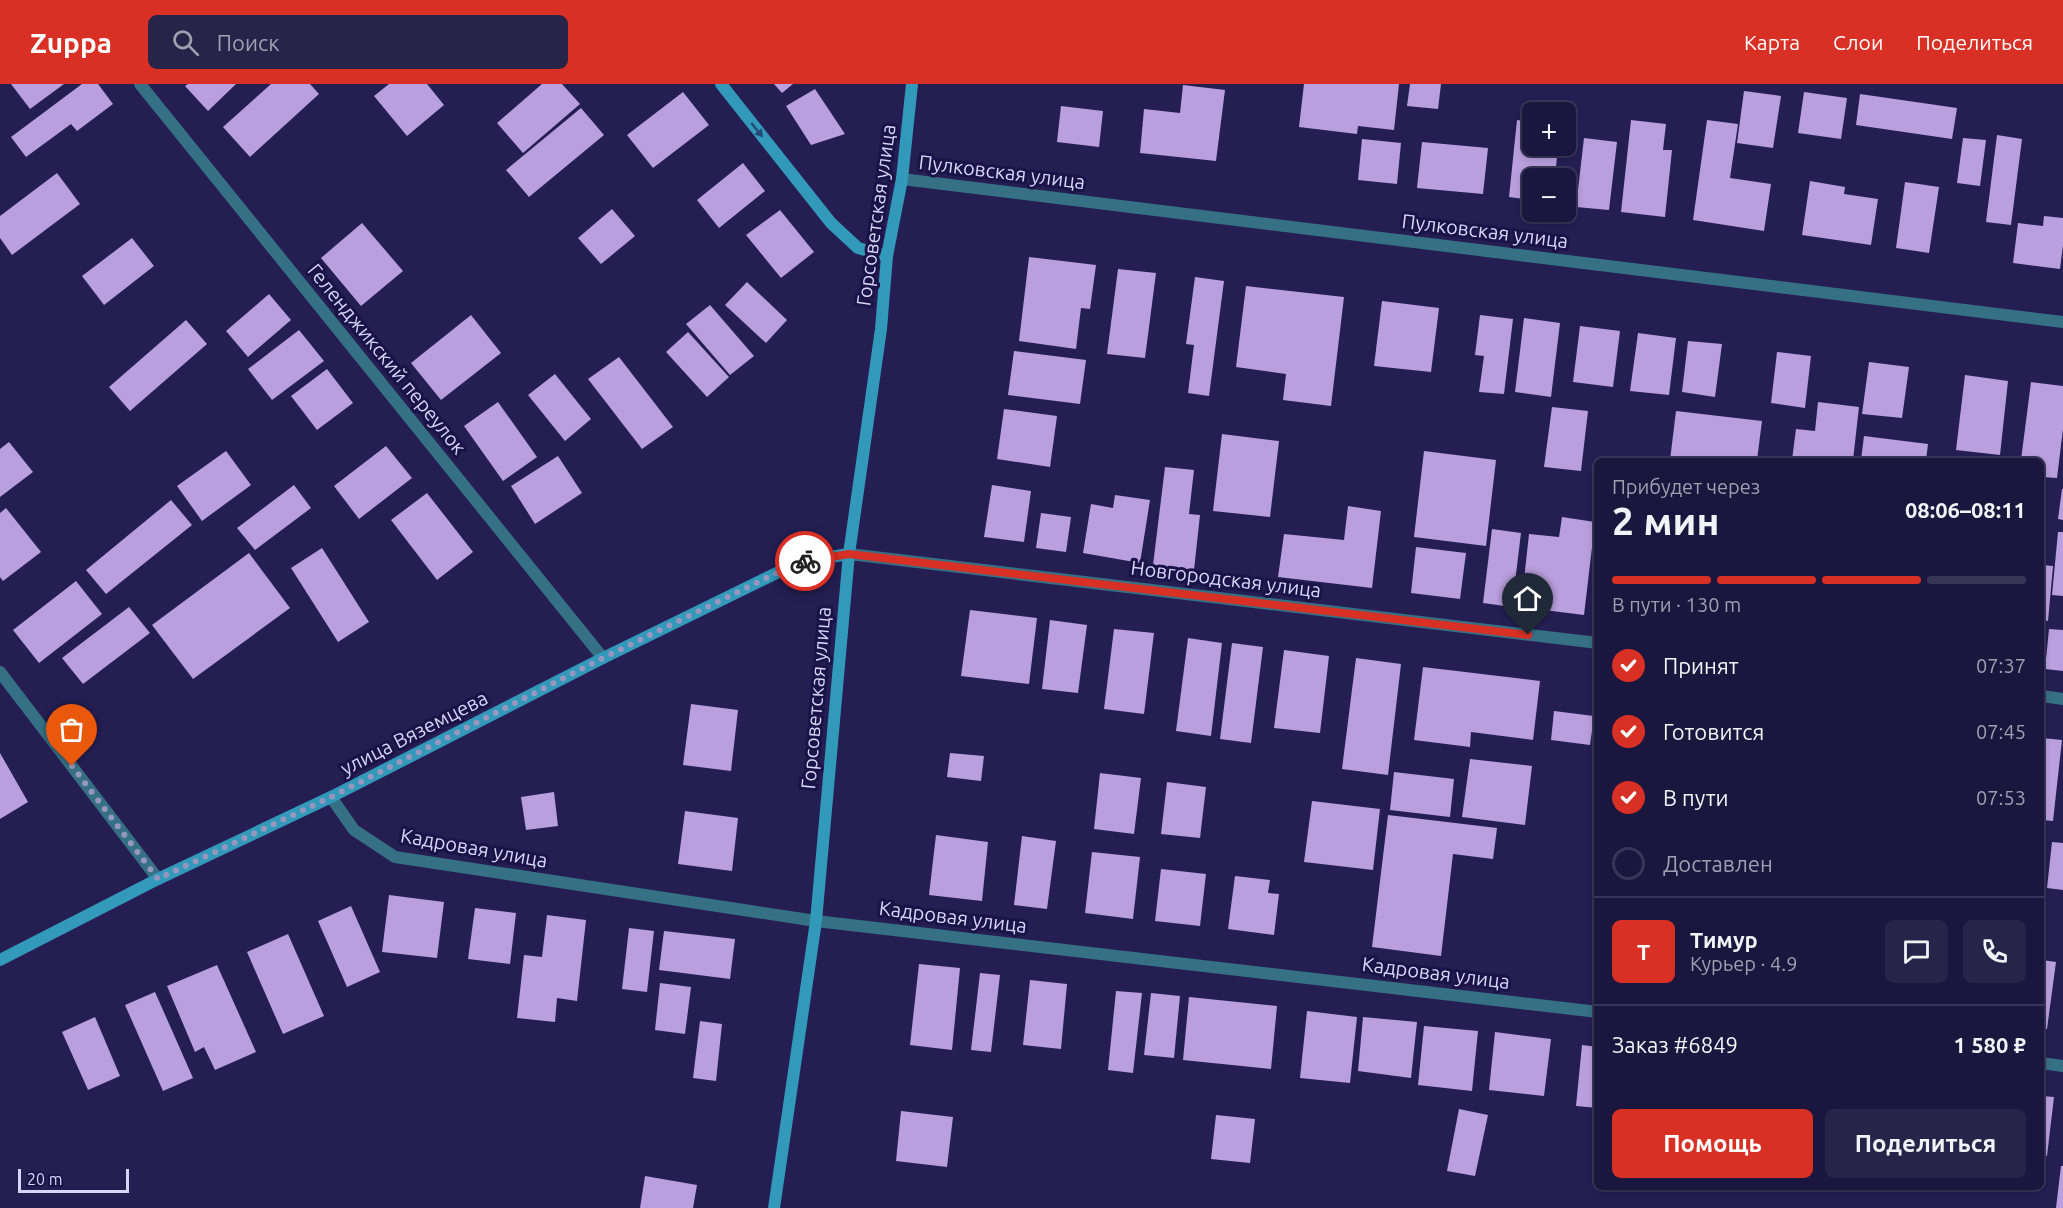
<!DOCTYPE html>
<html lang="ru">
<head>
<meta charset="utf-8">
<style>
	:root { --surface:#1b163e; --page:#282349; --text:#f1f3f6; --muted:#a09fb0; --line:#393558; --accent:#d93025 }
	body { margin:0; font-family:Ubuntu,sans-serif; background:var(--page); color:var(--text); height:100vh; display:flex; flex-direction:column; font-size:22px; white-space:nowrap }
	* { box-sizing:border-box; margin:0 }
	p { font-size:20px; color:var(--muted) }
	.icon { flex:none; width:33px; height:33px; fill:none; stroke:currentColor; stroke-width:2; stroke-linecap:round; stroke-linejoin:round }
	.map { position:relative; flex:1; overflow:hidden }
	.panel { position:absolute; left:1594px; top:374px; width:450px; height:732px; display:flex; flex-direction:column; background:var(--surface); border-radius:9px; box-shadow:0 3px 9px #0003,0 0 0 2px var(--line) }
	.panel>* { flex:none }
	.controls { position:absolute; left:1522px; top:18px; display:grid; gap:12px }
	.controls a { display:grid; place-items:center; width:54px; height:54px; border-radius:9px; background:var(--surface); box-shadow:0 3px 9px #0003,0 0 0 2px var(--line); font-size:30px }
	.scale { position:absolute; left:18px; bottom:15px; width:111px; box-sizing:border-box; padding-left:6px; border:3px solid #d5d6f8; border-top:0; font-size:16px; line-height:21px; white-space:nowrap; color:#d5d6f8; -webkit-text-stroke:4px #1b1348; paint-order:stroke }
	.pin { position:absolute; display:grid; place-items:center; width:51px; height:51px; color:#fff; margin:-62px -26px; border-radius:50% 50% 50% 0; rotate:-45deg; box-shadow:0 0 6px #0007 }
	.pin .icon { rotate:45deg }
	.courier { position:absolute; display:grid; place-items:center; width:60px; height:60px; margin:-30px; border:4px solid #d93025; border-radius:50%; background:#fff; color:#222; box-shadow:0 2px 8px #0007 }
	.head em { font-style:normal; font-weight:700 }
	.head div { display:flex; flex-direction:column-reverse }
	.head { display:flex; align-items:center; justify-content:space-between; height:102px; padding:0 18px }
	h1 { font-size:39px; font-weight:700; line-height:45px }
	.bar { display:grid; grid-template-columns:repeat(4,1fr); gap:9px 6px; align-content:center; height:72px; padding:0 18px }
	.bar i { height:8px; border-radius:4px; background:var(--line) }
	.bar .current { background:var(--accent) }
	.bar p { grid-column:span 4 }
	.line { display:flex; align-items:center; gap:15px; padding:0 18px; border-top:2px solid var(--line) }
	.line div { flex:1 }
	.round { display:grid; place-items:center; flex:none; width:63px; height:63px; border-radius:9px; background:var(--page) }
	ol { padding:0 18px; list-style:none }
	li { display:flex; align-items:center; gap:18px; height:66px }
	li p { margin-inline-start:auto }
	li .icon { padding:6px; border-radius:50%; background:var(--accent); color:#fff; stroke-width:4 }
	li:last-child { color:var(--muted) }
	li i { width:33px; height:33px; border:3px solid var(--line); border-radius:50% }
	.button { display:flex; gap:12px; margin-top:auto; padding:12px 18px }
	.button a { flex:1; height:69px; border-radius:9px; background:var(--accent); color:#fff; font-size:24px; font-weight:700; line-height:69px; text-align:center }
	.button a+a { background:var(--page); color:var(--text) }
	header { display:flex; align-items:center; gap:36px; box-sizing:border-box; height:84px; padding:0 30px; background:var(--accent); color:#fff }
	header strong { font-size:28px }
	nav { display:flex; gap:33px; margin-inline-start:auto; font-size:21px }
	.search { width:420px; height:54px; background:var(--page); display:flex; align-items:center; gap:15px; box-sizing:border-box; padding:0 21px; border-radius:9px; color:var(--muted); font-size:22px }
	.map>svg:first-child { display:block }
	.building { fill:#b99fdd }
	.lines { fill:none; stroke-linecap:round; stroke-linejoin:round }
	.street { stroke:#367085; stroke-width:12 }
	.secondary { stroke:#3299ba; stroke-width:12 }
	.oneway { fill:#244976 }
	.done { stroke:#9796be; stroke-width:6; stroke-dasharray:0 10.8 }
	.route { stroke:#d93025; stroke-width:8 }
	.labels { text-anchor:middle; stroke-width:6; stroke-linejoin:round; paint-order:stroke }
	.street-label { font-size:20px; fill:#d5d6f8; stroke:#1b1348 }
</style>
</head>
<body>
<header>
<strong>Zuppa</strong>
<div class="search"><svg class="icon" aria-label="search" viewBox="0 0 24 24"><circle cx="10" cy="10" r="6"/><path d="M15 15l6 6"/></svg>Поиск</div>
<nav><a>Карта</a><a>Слои</a><a>Поделиться</a></nav>
</header>
<div class="map">
<svg width="2063" height="1124" viewBox="0 0 2063 1124">
	<rect width="100%" height="100%" fill="#241e53"/>
	<!-- building -->
	<g class="building">
		<polygon points="11,0 64,0 30,25"/>
		<polygon points="82,0 98,0 113,20 77,47 71,40 26,73 11,53"/>
		<polygon points="188,0 236,0 208,27 185,2"/>
		<polygon points="271,0 310,0 319,10 250,73 223,43"/>
		<polygon points="389,0 427,0 444,21 407,52 374,12"/>
		<polygon points="542,0 562,0 580,20 523,69 497,39"/>
		<polygon points="774,0 793,0 782,9"/>
		<polygon points="1304,0 1399,0 1394,46 1358,42 1357,50 1299,43"/>
		<polygon points="1410,0 1441,0 1438,25 1407,22"/>
		<polygon points="1183,1 1225,6 1216,77 1140,69 1144,25 1180,29"/>
		<polygon points="815,5 845,50 811,61 786,22"/>
		<polygon points="1744,7 1781,12 1773,64 1737,59"/>
		<polygon points="683,8 709,41 653,84 627,51"/>
		<polygon points="1804,8 1847,14 1841,55 1798,49"/>
		<polygon points="1860,10 1957,24 1952,55 1856,41"/>
		<polygon points="1061,22 1103,27 1099,63 1057,58"/>
		<polygon points="581,24 604,51 529,113 506,86"/>
		<polygon points="1517,36 1533,38 1533,62 1558,62 1555,94 1533,94 1533,116 1509,113"/>
		<polygon points="1631,36 1666,40 1663,66 1672,66 1665,133 1621,128"/>
		<polygon points="1707,36 1738,40 1730,94 1771,100 1764,147 1693,136"/>
		<polygon points="1997,51 2022,55 2011,141 1986,138"/>
		<polygon points="1584,54 1617,58 1609,126 1576,123"/>
		<polygon points="1963,54 1986,56 1980,102 1957,99"/>
		<polygon points="1362,55 1401,59 1397,100 1358,96"/>
		<polygon points="1422,58 1488,64 1483,110 1417,104"/>
		<polygon points="743,79 765,107 719,144 697,116"/>
		<polygon points="57,89 80,120 12,171 0,154 0,132"/>
		<polygon points="1810,97 1845,103 1844,110 1878,115 1871,161 1802,151"/>
		<polygon points="1905,98 1939,103 1929,169 1896,164"/>
		<polygon points="612,125 635,152 601,180 578,154"/>
		<polygon points="780,126 814,168 781,194 746,151"/>
		<polygon points="2044,132 2063,134 2063,161 2060,185 2013,179 2018,139 2043,142"/>
		<polygon points="362,139 403,187 361,222 321,174"/>
		<polygon points="132,154 154,182 104,221 82,192"/>
		<polygon points="1029,173 1096,181 1090,225 1081,224 1076,265 1019,257"/>
		<polygon points="1118,185 1156,189 1145,274 1107,270"/>
		<polygon points="1195,193 1224,197 1209,312 1188,309 1194,261 1186,260"/>
		<polygon points="747,198 787,236 766,259 725,221"/>
		<polygon points="1246,202 1344,213 1331,322 1283,316 1286,290 1236,283"/>
		<polygon points="269,210 291,236 248,273 226,247"/>
		<polygon points="1382,217 1439,224 1431,288 1374,282"/>
		<polygon points="710,221 754,272 730,291 686,240"/>
		<polygon points="471,231 501,269 441,316 411,279"/>
		<polygon points="1480,231 1513,235 1504,310 1479,308 1484,272 1475,271"/>
		<polygon points="1524,234 1560,239 1551,313 1515,308"/>
		<polygon points="186,236 207,260 130,327 109,303"/>
		<polygon points="1580,242 1620,247 1613,303 1573,298"/>
		<polygon points="299,246 324,277 272,316 248,285"/>
		<polygon points="688,248 729,293 707,313 666,268"/>
		<polygon points="1638,249 1676,254 1669,311 1630,307"/>
		<polygon points="1688,257 1722,260 1715,313 1682,308"/>
		<polygon points="1014,267 1086,276 1080,320 1008,311"/>
		<polygon points="1777,268 1811,272 1805,324 1771,319"/>
		<polygon points="619,273 673,343 642,365 588,295"/>
		<polygon points="1869,278 1909,283 1902,334 1862,330"/>
		<polygon points="327,285 353,319 317,346 291,312"/>
		<polygon points="555,290 591,335 565,357 528,311"/>
		<polygon points="1965,291 2008,297 2000,371 1956,366"/>
		<polygon points="2031,298 2063,302 2063,345 2057,394 2042,393 2042,376 2021,376"/>
		<polygon points="498,318 537,373 503,397 464,342"/>
		<polygon points="1818,318 1859,323 1853,376 1792,376 1796,345 1815,347"/>
		<polygon points="1552,323 1588,327 1581,387 1544,383"/>
		<polygon points="1004,325 1057,332 1050,383 997,375"/>
		<polygon points="1676,327 1762,337 1757,376 1670,376"/>
		<polygon points="1222,350 1279,357 1270,433 1213,427"/>
		<polygon points="1864,352 1928,360 1926,376 1861,376"/>
		<polygon points="9,358 33,388 0,413 0,365"/>
		<polygon points="386,362 412,394 359,435 334,402"/>
		<polygon points="226,367 251,401 202,437 177,402"/>
		<polygon points="1424,367 1496,376 1486,462 1414,453"/>
		<polygon points="558,372 582,409 535,440 511,402"/>
		<polygon points="1165,383 1194,386 1189,430 1200,431 1194,486 1153,481"/>
		<polygon points="294,401 311,424 255,466 237,444"/>
		<polygon points="992,401 1031,407 1024,458 984,453"/>
		<polygon points="2062,405 2063,405 2063,436 2058,435"/>
		<polygon points="427,409 473,468 437,496 391,436"/>
		<polygon points="1115,411 1150,416 1140,479 1083,469 1091,420 1113,424"/>
		<polygon points="171,416 192,441 106,510 86,486"/>
		<polygon points="1348,422 1381,427 1372,504 1278,493 1284,450 1344,456"/>
		<polygon points="6,424 41,468 3,497 0,493 0,429"/>
		<polygon points="1041,429 1071,433 1066,468 1036,464"/>
		<polygon points="1562,433 1595,438 1584,531 1521,523 1529,450 1559,453"/>
		<polygon points="1492,445 1521,449 1512,523 1483,519"/>
		<polygon points="2058,448 2063,448 2063,512 2052,511"/>
		<polygon points="1416,463 1466,469 1460,515 1411,509"/>
		<polygon points="322,464 369,538 338,558 291,484"/>
		<polygon points="249,469 290,524 193,595 152,541"/>
		<polygon points="2042,481 2053,482 2048,537 2042,536"/>
		<polygon points="76,497 102,530 39,579 13,546"/>
		<polygon points="129,523 150,549 83,600 62,574"/>
		<polygon points="970,526 1037,534 1029,600 961,592"/>
		<polygon points="1050,536 1087,541 1078,609 1042,605"/>
		<polygon points="1114,545 1154,549 1144,630 1104,625"/>
		<polygon points="2049,545 2063,546 2063,587 2045,585"/>
		<polygon points="1188,554 1222,559 1211,652 1176,647"/>
		<polygon points="1232,559 1263,563 1251,659 1220,655"/>
		<polygon points="1284,566 1329,572 1320,649 1274,644"/>
		<polygon points="1356,574 1401,580 1388,691 1342,685"/>
		<polygon points="1423,583 1540,597 1533,656 1471,648 1470,663 1414,656"/>
		<polygon points="691,620 738,626 731,687 683,681"/>
		<polygon points="1554,627 1594,632 1590,661 1551,656"/>
		<polygon points="2042,654 2062,656 2053,737 2042,736"/>
		<polygon points="0,669 28,718 0,735"/>
		<polygon points="950,669 984,672 981,697 947,693"/>
		<polygon points="1470,675 1532,682 1525,741 1462,733"/>
		<polygon points="1394,688 1454,695 1450,733 1390,726"/>
		<polygon points="1100,689 1141,694 1134,750 1094,745"/>
		<polygon points="1167,698 1206,703 1200,754 1161,750"/>
		<polygon points="554,708 558,742 526,746 521,713"/>
		<polygon points="1312,717 1380,725 1373,786 1304,778"/>
		<polygon points="685,727 738,734 732,787 678,780"/>
		<polygon points="1388,731 1497,744 1493,775 1453,770 1441,872 1372,863"/>
		<polygon points="936,751 988,758 982,817 929,811"/>
		<polygon points="1022,752 1056,757 1047,825 1014,821"/>
		<polygon points="2052,758 2063,759 2063,806 2047,804"/>
		<polygon points="1092,768 1140,773 1133,835 1085,829"/>
		<polygon points="1161,785 1206,790 1200,842 1155,837"/>
		<polygon points="1235,792 1270,796 1268,809 1279,810 1274,851 1228,845"/>
		<polygon points="389,811 444,818 437,874 382,868"/>
		<polygon points="351,822 380,888 347,903 318,837"/>
		<polygon points="475,824 516,829 510,880 468,875"/>
		<polygon points="547,831 586,836 577,917 557,914 555,938 517,934 524,871 542,873"/>
		<polygon points="629,844 654,847 647,908 622,905"/>
		<polygon points="664,847 735,855 730,895 659,886"/>
		<polygon points="288,850 324,932 283,950 247,868"/>
		<polygon points="2042,876 2056,878 2047,945 2042,944"/>
		<polygon points="919,880 960,884 952,966 910,961"/>
		<polygon points="217,881 256,968 215,986 204,963 195,968 167,902"/>
		<polygon points="980,889 1000,891 991,968 971,966"/>
		<polygon points="1030,896 1067,900 1061,965 1023,961"/>
		<polygon points="660,899 691,903 685,950 655,946"/>
		<polygon points="1116,907 1142,909 1133,989 1108,986"/>
		<polygon points="155,908 193,994 163,1007 125,921"/>
		<polygon points="1151,909 1180,912 1174,974 1144,971"/>
		<polygon points="1189,913 1277,922 1271,985 1183,976"/>
		<polygon points="1307,927 1357,933 1350,999 1300,994"/>
		<polygon points="95,933 120,992 88,1006 62,948"/>
		<polygon points="1363,933 1417,938 1411,994 1358,987"/>
		<polygon points="700,937 722,940 716,997 693,994"/>
		<polygon points="1424,942 1478,947 1472,1007 1418,1001"/>
		<polygon points="1495,948 1551,955 1544,1012 1489,1006"/>
		<polygon points="1582,961 1598,963 1598,1024 1576,1022"/>
		<polygon points="2042,1012 2054,1013 2047,1072 2042,1071"/>
		<polygon points="1459,1025 1488,1031 1475,1092 1447,1087"/>
		<polygon points="901,1027 953,1033 947,1083 896,1077"/>
		<polygon points="1216,1031 1255,1035 1250,1079 1211,1075"/>
		<polygon points="2061,1082 2063,1082 2063,1124 2056,1124"/>
		<polygon points="645,1092 697,1101 693,1124 640,1124"/>
	</g>
	<g class="lines">
		<!-- street -->
		<g class="street">
			<polyline points="140,0 603,574"/>
			<polyline points="902,95 2063,238"/>
			<polyline points="849,470 1598,559"/>
			<polyline points="0,588 158,795"/>
			<polyline points="2042,612 2063,615"/>
			<polyline points="331,713 354,746 395,773 816,837 1598,928"/>
			<polyline points="2042,979 2063,982"/>
		</g>
		<!-- secondary -->
		<g class="secondary">
			<polyline points="721,0 831,139 858,164 887,172"/>
			<polyline points="0,876 158,795 331,713 603,574 799,478 849,470"/>
			<polyline points="774,1124 816,837 849,470 881,245 887,172 902,95 912,0"/>
		</g>
	</g>
	<!-- one-way arrows -->
	<defs><path id="oneway-solid" d="M-6-.8H1V-3.2L6.5 0L1 3.2V.8H-6Z" transform="scale(1.5)"/></defs>
	<use class="oneway" href="#oneway-solid" transform="translate(757 46) rotate(51)"/>
	<g class="lines">
		<!-- done -->
		<polyline class="done" points="72,682 158,795 331,713 603,574 799,478 805,477"/>
		<!-- route -->
		<polyline class="route" points="805,477 849,470 1528,551"/>
	</g>
	<g class="labels">
		<!-- street labels -->
		<g class="street-label">
			<text transform="translate(1002 88) rotate(7)" y="7">Пулковская улица</text>
			<text transform="translate(876 131) rotate(-82)" y="7">Горсоветская улица</text>
			<text transform="translate(1485 147) rotate(7)" y="7">Пулковская улица</text>
			<text transform="translate(387 275) rotate(51)" y="7">Геленджикский переулок</text>
			<text transform="translate(1226 495) rotate(7)" y="7">Новгородская улица</text>
			<text transform="translate(816 614) rotate(-85)" y="7">Горсоветская улица</text>
			<text transform="translate(414 649) rotate(-27)" y="7">улица Вяземцева</text>
			<text transform="translate(474 764) rotate(10)" y="7">Кадровая улица</text>
			<text transform="translate(953 833) rotate(7)" y="7">Кадровая улица</text>
			<text transform="translate(1436 889) rotate(7)" y="7">Кадровая улица</text>
		</g>
	</g>
</svg>
<div class="controls">
<a>+</a>
<a>−</a>
</div>
<div class="scale">20 m</div>
<div class="pin" style="left:72px;top:682px;background:#ea580c"><svg class="icon" aria-label="bag" viewBox="0 0 24 24"><path d="M5 8h14l-1 12H6zM9 8a3 3 0 0 1 6 0"/></svg></div>
<div class="pin" style="left:1528px;top:551px;background:#1f2937"><svg class="icon" aria-label="home" viewBox="0 0 24 24"><path d="M3 11l9-7 9 7M6 9v11h12V9"/></svg></div>
<div class="courier" style="left:805px;top:477px"><svg class="icon" aria-label="bike" viewBox="0 0 24 24"><circle cx="6" cy="16" r="4"/><circle cx="18" cy="16" r="4"/><path d="M6 16l4-8h5l3 8M10 8l3 8H6M13 5h3"/></svg></div>
<section class="panel">
<div class="head"><div><h1>2 мин</h1><p>Прибудет через</p></div><em>08:06–08:11</em></div>
<div class="bar"><i class="current"></i><i class="current"></i><i class="current"></i><i></i><p>В пути · 130 m</p></div>
<ol>
<li><svg class="icon" aria-label="check" viewBox="0 0 24 24"><path d="M5 12l5 5 9-10"/></svg>Принят<p>07:37</p></li>
<li><svg class="icon" aria-label="check" viewBox="0 0 24 24"><path d="M5 12l5 5 9-10"/></svg>Готовится<p>07:45</p></li>
<li><svg class="icon" aria-label="check" viewBox="0 0 24 24"><path d="M5 12l5 5 9-10"/></svg>В пути<p>07:53</p></li>
<li><i></i>Доставлен</li>
</ol>
<div class="line" style="height:108px"><b class="round" style="background:var(--accent);color:#fff">Т</b><div><b>Тимур</b><p>Курьер · 4.9</p></div><a class="round"><svg class="icon" aria-label="chat" viewBox="0 0 24 24"><path d="M4 5h16v11H9l-5 4z"/></svg></a><a class="round"><svg class="icon" aria-label="phone" viewBox="0 0 24 24"><path d="M5 4h4l2 5-3 2q2 4 5 5l2-3 5 2v4C11 20 4 13 5 4z"/></svg></a></div>
<div class="line" style="height:78px"><div>Заказ #6849</div><b>1 580 ₽</b></div>
<div class="button"><a>Помощь</a><a>Поделиться</a></div>
</section>
</div>
</body>
</html>
